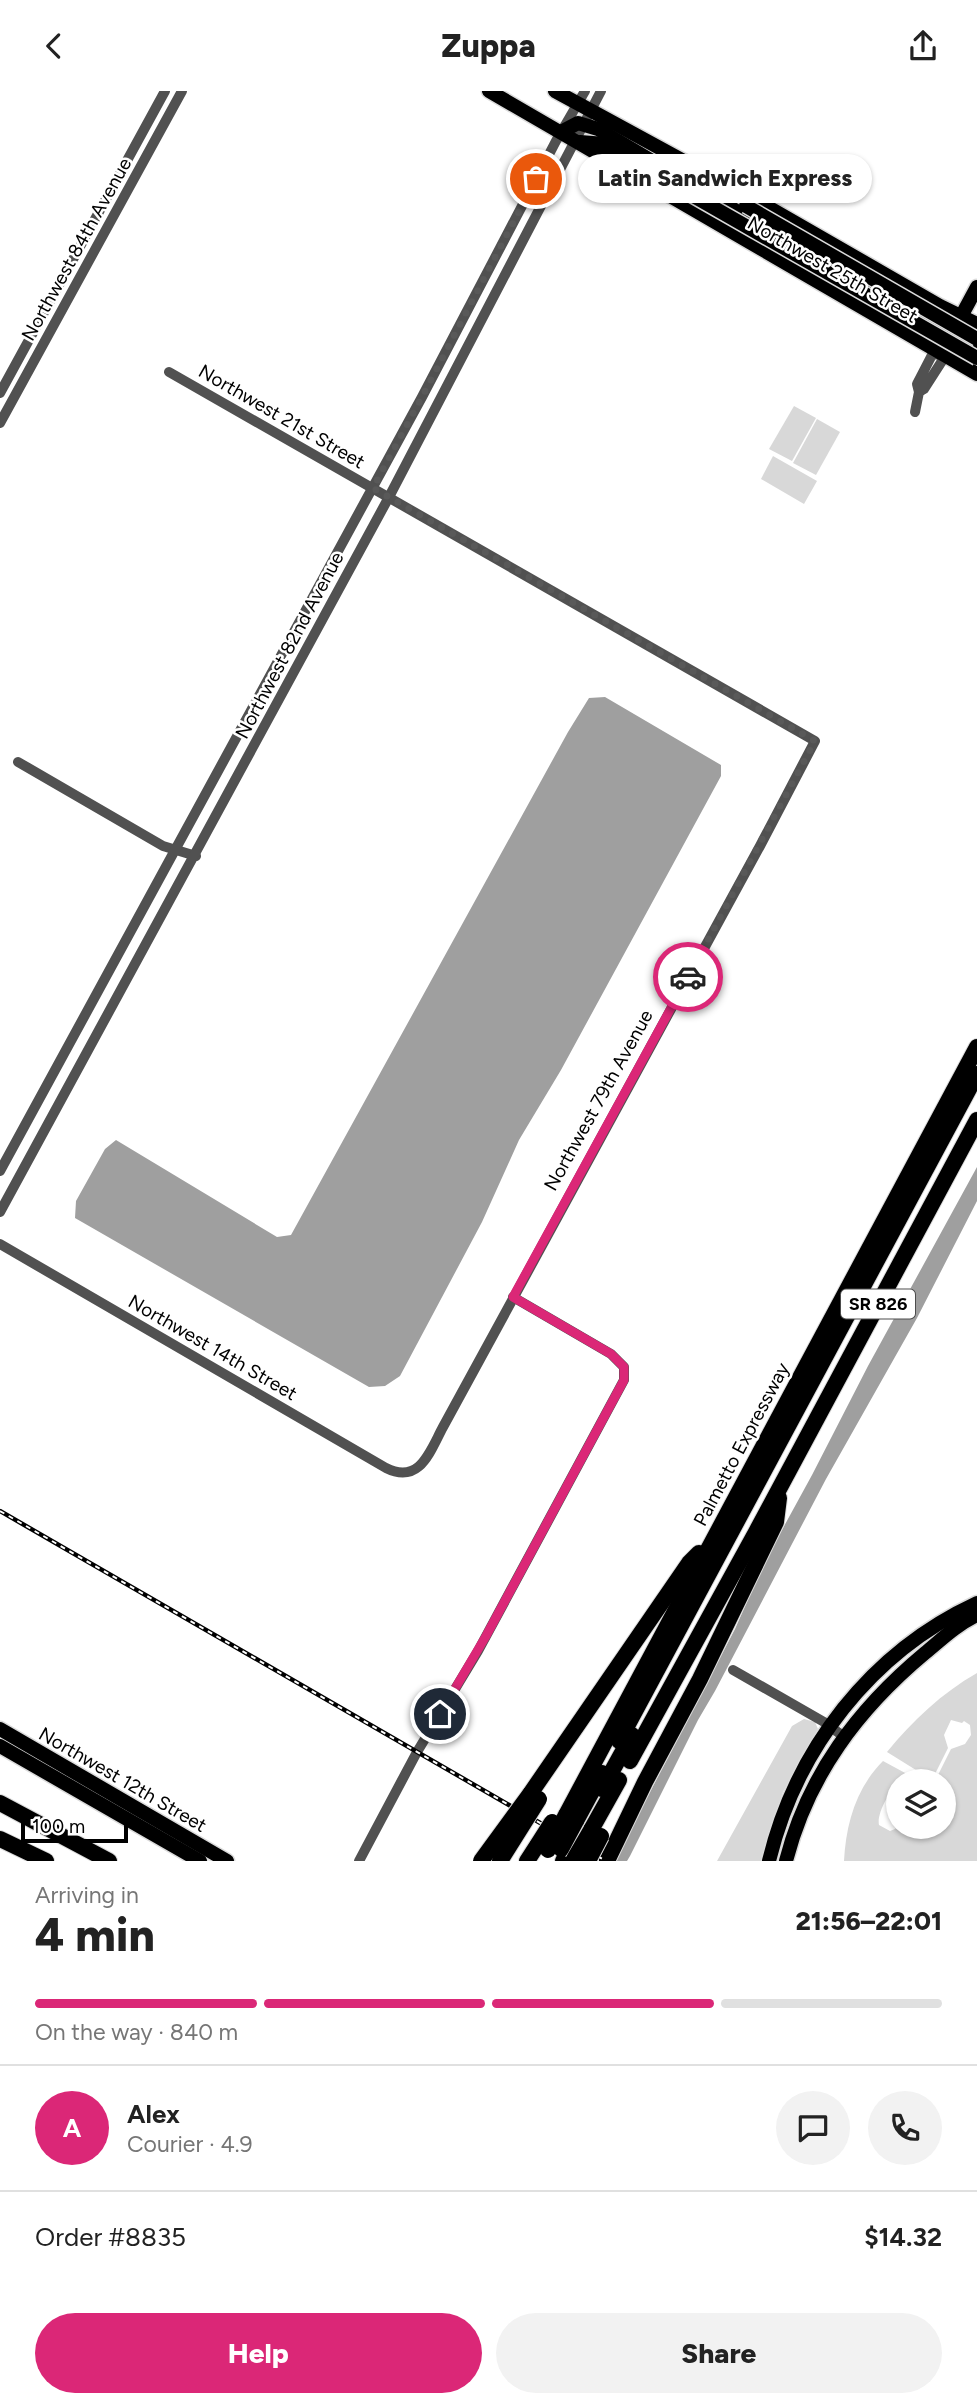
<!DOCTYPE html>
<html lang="en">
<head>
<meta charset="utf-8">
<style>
	:root { --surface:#fff; --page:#f2f2f2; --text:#222; --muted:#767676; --line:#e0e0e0; --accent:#db2777 }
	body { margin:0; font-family:Figtree,sans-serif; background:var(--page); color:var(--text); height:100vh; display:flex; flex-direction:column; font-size:26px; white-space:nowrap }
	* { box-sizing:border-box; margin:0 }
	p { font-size:23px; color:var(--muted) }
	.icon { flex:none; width:38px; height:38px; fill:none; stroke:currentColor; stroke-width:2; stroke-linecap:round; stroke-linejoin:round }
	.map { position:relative; height:1770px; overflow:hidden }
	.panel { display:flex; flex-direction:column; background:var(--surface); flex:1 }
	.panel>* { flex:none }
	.controls { position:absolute; left:886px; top:1678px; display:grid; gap:14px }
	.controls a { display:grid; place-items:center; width:70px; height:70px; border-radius:50%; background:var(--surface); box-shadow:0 2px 5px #0004; font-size:35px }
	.scale { position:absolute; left:21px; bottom:18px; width:107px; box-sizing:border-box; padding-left:7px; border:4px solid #000; border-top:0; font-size:19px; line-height:24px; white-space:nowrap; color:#000; -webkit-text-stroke:5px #fff; paint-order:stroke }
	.pin { position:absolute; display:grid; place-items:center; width:60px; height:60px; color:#fff; margin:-30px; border:4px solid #fff; border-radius:50%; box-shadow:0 2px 7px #0007 }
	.courier { position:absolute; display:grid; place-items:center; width:70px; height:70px; margin:-35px; border:5px solid #db2777; border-radius:50%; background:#fff; color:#222; box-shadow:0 2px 9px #0007 }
	.bubble { position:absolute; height:49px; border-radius:24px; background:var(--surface); box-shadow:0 2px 5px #0004; font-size:23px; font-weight:800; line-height:49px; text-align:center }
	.overview em { font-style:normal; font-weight:800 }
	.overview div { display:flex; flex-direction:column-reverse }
	.overview { display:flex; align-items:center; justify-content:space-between; height:119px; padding:0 35px }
	h1 { font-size:46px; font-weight:800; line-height:52px }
	.bar { display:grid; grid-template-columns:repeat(4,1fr); gap:10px 7px; align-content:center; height:84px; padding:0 35px }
	.bar i { height:9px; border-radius:5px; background:var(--line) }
	.bar .active { background:var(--accent) }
	.bar p { grid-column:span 4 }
	.line { display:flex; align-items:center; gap:18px; padding:0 35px; border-top:2px solid var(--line) }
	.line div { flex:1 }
	.round { display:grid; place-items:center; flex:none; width:74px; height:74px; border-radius:37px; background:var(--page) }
	.cta { display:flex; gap:14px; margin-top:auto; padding:14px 35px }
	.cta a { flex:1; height:80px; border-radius:42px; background:var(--accent); color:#fff; font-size:28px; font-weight:800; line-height:80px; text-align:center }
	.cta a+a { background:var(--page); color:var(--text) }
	header { display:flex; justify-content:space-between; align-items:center; height:91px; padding:0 35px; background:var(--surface); font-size:32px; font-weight:800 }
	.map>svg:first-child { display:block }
	.green { fill:#d8d8d8 }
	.water { fill:#9f9f9f }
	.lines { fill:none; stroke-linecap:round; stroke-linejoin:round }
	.major-casing { stroke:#dbdbdb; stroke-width:17 }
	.highway-casing { stroke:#dbdbdb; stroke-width:18 }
	.minor { stroke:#515151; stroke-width:10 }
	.major { stroke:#000; stroke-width:14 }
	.highway { stroke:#000; stroke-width:16 }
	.rail-casing { stroke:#000; stroke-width:4.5 }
	.rail { stroke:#fff; stroke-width:2; stroke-dasharray:5; stroke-linecap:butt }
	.major-bridge-casing { stroke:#dbdbdb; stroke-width:17; stroke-linecap:butt }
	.highway-bridge-casing { stroke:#dbdbdb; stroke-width:18; stroke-linecap:butt }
	.major-bridge { stroke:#000; stroke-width:14 }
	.highway-bridge { stroke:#000; stroke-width:16 }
	.done { stroke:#595959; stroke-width:7; stroke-dasharray:0 12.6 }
	.route { stroke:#db2777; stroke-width:9 }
	.labels { text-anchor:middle; stroke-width:5; stroke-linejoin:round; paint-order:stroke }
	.shield { fill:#fff; stroke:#4c4c4c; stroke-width:2 }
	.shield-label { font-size:18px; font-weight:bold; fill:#000 }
	.street-label { font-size:19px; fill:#000; stroke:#fff }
</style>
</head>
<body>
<header><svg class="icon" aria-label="back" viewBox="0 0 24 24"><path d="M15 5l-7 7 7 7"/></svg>Zuppa<svg class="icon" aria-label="share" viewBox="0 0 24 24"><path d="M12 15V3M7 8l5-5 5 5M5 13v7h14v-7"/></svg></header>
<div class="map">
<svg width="977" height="1770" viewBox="0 0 977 1770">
	<rect width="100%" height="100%" fill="#fff"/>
	<!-- green -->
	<g class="green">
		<polygon points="794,315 816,327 792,370 769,358"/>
		<polygon points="817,328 840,341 816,384 793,372"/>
		<polygon points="773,365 817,390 804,413 761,388"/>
		<path d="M977 1582V1770H844C846 1733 856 1697 883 1670L907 1683C895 1690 876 1721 879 1734L890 1740 895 1738 898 1734V1736H943V1724L955 1703 943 1696V1690H936V1688L951 1658 965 1653 971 1644 970 1634 964 1630 962 1632 951 1629 944 1644 948 1657 932 1689 887 1661C912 1630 942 1602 977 1582Z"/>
		<polygon points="804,1628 815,1631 818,1638 783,1701 761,1770 717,1770 792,1635"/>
	</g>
	<!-- water -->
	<g class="water">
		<polygon points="605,606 721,674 721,685 561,979 519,1049 482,1131 400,1285 385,1295 369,1296 75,1127 76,1110 105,1058 116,1049 277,1146 291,1144 568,641 589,607"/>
		<polygon points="977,1076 977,1110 917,1227 826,1388 715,1600 698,1629 630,1765 627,1770 614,1770 735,1538 765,1470 812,1384 868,1275"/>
	</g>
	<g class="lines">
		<defs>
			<g id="major">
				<polyline points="489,0 977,283"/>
				<polyline points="555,0 761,112 940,215 977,233"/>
				<polyline points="561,41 578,32 598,38 750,128 977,257"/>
				<polyline points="580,51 605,53 688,102"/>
				<polyline points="957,233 977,196"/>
				<polyline points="0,1638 227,1770"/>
				<polyline points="0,1655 200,1770"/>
				<path d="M769 1770C796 1658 871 1561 977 1512"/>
				<path d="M786 1770C808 1684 858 1618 925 1562 942 1548 956 1534 977 1524"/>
			</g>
			<g id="highway">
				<polyline points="619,1650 977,983"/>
				<polyline points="630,1670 756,1441 977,1029"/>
				<polyline points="602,1698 632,1644"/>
				<polyline points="530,1703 689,1472 699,1462"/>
				<polyline points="0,1712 109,1770"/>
				<polyline points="566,1724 977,956"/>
				<polyline points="576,1730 602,1682"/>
				<polyline points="591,1739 619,1689"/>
				<polyline points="0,1748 46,1770"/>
				<polyline points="527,1770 538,1753"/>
				<polyline points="563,1770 564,1768"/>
				<polyline points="607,1770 645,1691 700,1588 776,1431 779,1407"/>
			</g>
		</defs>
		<!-- major casing -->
		<use href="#major" class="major-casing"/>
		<!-- highway casing -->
		<use href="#highway" class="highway-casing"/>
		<!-- minor -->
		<g class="minor">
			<polyline points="0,302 165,0"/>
			<polyline points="915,321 919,301 917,293 932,264 941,262 942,270 924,298 919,301"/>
			<polyline points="0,332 182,0"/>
			<polyline points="18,671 163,755 196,765"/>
			<polyline points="0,1080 422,306 556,50 585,0"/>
			<polyline points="0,1121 389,406 601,0"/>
			<path d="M0 1153 386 1377C420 1394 430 1360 443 1336L760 755 815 650 169 281"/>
			<polyline points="733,1579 824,1631 843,1645"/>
			<polyline points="359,1770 417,1661 478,1560 624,1289 624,1276 611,1263 513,1206"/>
		</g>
		<!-- major -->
		<use href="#major" class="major"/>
		<!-- highway -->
		<use href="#highway" class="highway"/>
		<defs>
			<polyline id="rail" points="0,1420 606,1770"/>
		</defs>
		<!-- rail casing -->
		<use href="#rail" class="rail-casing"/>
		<!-- rail -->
		<use href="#rail" class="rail"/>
		<defs>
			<g id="major-bridge">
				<polyline points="688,102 977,267"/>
				<polyline points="746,115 977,248"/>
			</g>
			<g id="highway-bridge">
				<polyline points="538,1753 552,1731"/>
				<polyline points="561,1758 576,1730"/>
				<polyline points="548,1759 566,1724"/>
				<polyline points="481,1770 530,1703"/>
				<polyline points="500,1770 539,1708"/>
				<polyline points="573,1770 591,1739"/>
				<polyline points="588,1770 601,1745"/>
			</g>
		</defs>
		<!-- major-bridge casing -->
		<use href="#major-bridge" class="major-bridge-casing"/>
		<!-- highway-bridge casing -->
		<use href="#highway-bridge" class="highway-bridge-casing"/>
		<!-- major-bridge -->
		<use href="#major-bridge" class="major-bridge"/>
		<!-- highway-bridge -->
		<use href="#highway-bridge" class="highway-bridge"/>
	</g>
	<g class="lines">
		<!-- done -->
		<polyline class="done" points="536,88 422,306 373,397 815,650 688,886"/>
		<!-- route -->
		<polyline class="route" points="440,1623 486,1545 624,1289 624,1276 611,1263 513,1206 688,886"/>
	</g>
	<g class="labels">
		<!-- shield labels -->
		<rect class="shield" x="841" y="1198.5" width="74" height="29" rx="5"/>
		<g class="shield-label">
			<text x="878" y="1219">SR 826</text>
		</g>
		<!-- street labels -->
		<g class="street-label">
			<text transform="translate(76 158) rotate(-61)" y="7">Northwest 84th Avenue</text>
			<text transform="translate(833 178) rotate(30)" y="7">Northwest 25th Street</text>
			<text transform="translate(282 325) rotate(30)" y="7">Northwest 21st Street</text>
			<text transform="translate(289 554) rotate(-62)" y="7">Northwest 82nd Avenue</text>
			<text transform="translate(598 1009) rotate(-61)" y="7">Northwest 79th Avenue</text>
			<text transform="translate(213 1256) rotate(30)" y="7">Northwest 14th Street</text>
			<text transform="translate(741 1353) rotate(-62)" y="7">Palmetto Expressway</text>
			<text transform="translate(123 1688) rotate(30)" y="7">Northwest 12th Street</text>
		</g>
	</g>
</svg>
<div class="controls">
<a><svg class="icon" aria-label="layers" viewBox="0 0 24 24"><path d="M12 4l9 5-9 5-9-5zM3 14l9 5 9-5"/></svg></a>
</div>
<div class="scale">100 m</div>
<div class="pin" style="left:536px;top:88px;background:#ea580c"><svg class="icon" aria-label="bag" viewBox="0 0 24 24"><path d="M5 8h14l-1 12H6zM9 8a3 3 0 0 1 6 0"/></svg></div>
<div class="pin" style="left:440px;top:1623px;background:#1f2937"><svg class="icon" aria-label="home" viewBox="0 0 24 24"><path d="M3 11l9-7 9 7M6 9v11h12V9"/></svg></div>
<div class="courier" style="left:688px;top:886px"><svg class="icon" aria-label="car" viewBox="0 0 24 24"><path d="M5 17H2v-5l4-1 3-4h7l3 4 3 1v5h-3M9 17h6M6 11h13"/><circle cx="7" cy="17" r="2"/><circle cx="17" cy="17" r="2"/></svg></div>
<div class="bubble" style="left:578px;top:63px;width:294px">Latin Sandwich Express</div>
</div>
<section class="panel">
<div class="overview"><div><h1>4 min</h1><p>Arriving in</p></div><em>21:56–22:01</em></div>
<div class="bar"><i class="active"></i><i class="active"></i><i class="active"></i><i></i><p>On the way · 840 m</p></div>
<div class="line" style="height:126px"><b class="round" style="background:var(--accent);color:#fff">A</b><div><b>Alex</b><p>Courier · 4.9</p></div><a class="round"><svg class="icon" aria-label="chat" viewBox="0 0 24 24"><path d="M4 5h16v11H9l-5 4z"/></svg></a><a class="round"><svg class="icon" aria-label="phone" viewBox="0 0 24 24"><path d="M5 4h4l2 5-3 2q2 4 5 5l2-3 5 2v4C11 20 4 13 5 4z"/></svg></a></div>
<div class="line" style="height:91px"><div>Order #8835</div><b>$14.32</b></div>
<div class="cta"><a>Help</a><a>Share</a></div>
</section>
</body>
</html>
